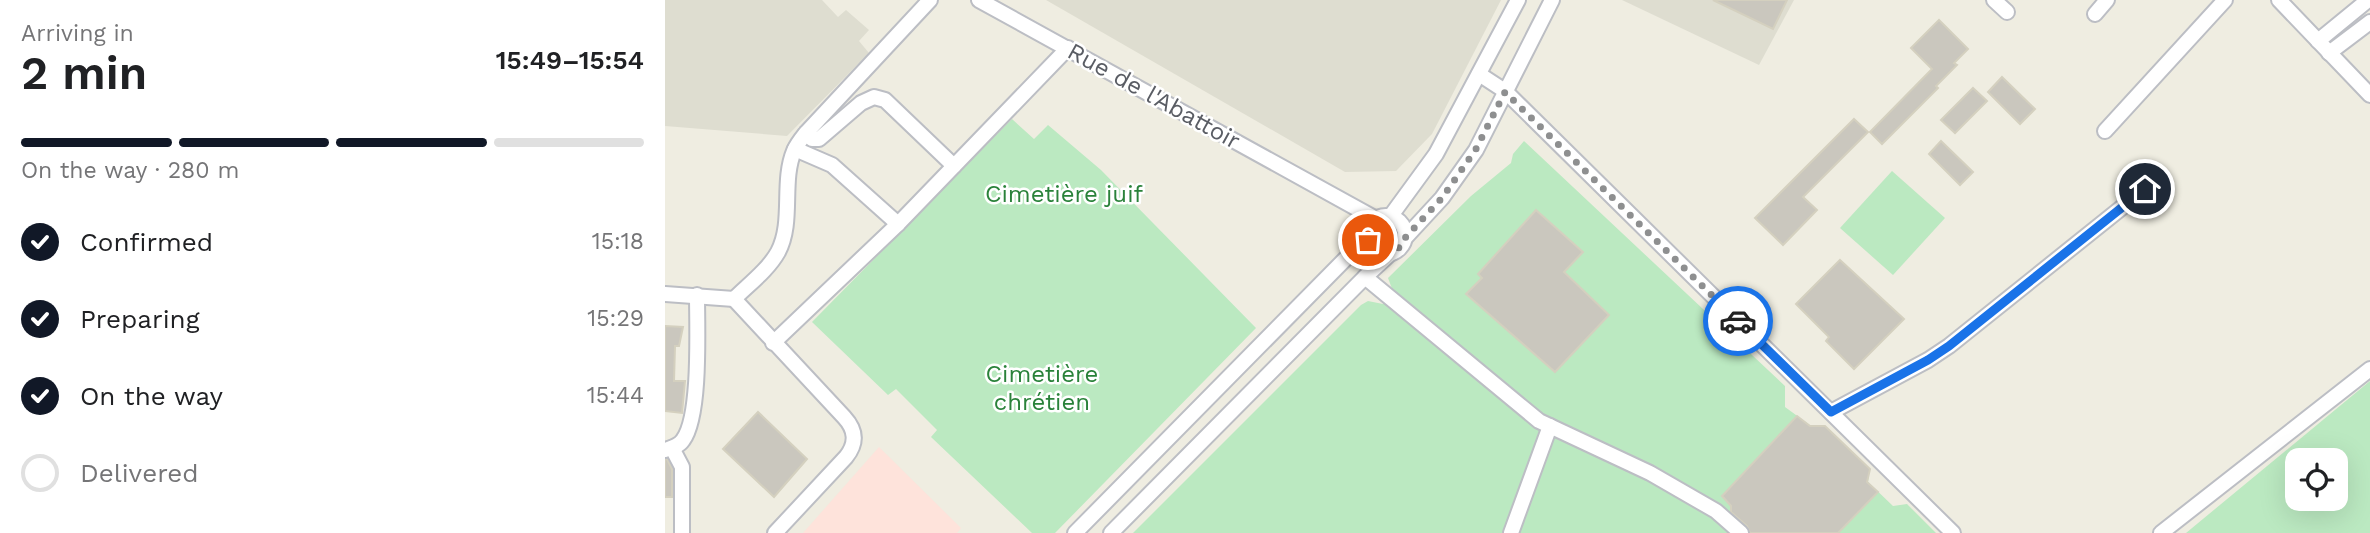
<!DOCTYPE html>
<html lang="en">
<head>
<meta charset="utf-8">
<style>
	:root { --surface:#fff; --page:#f6f6f6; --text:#202124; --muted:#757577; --line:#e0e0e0; --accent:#111827 }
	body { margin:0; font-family:"Work Sans",sans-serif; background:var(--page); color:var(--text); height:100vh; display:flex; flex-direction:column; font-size:26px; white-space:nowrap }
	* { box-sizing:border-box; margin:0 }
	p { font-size:23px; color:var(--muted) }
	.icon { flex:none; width:38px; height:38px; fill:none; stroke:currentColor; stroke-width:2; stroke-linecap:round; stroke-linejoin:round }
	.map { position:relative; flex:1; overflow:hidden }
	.details { display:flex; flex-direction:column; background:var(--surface); width:665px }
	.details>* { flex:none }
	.controls { position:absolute; left:1620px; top:448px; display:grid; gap:14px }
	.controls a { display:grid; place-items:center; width:63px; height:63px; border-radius:14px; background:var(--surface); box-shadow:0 7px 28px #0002; font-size:35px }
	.pin { position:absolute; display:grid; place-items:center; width:60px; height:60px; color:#fff; margin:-30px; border:4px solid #fff; border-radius:50%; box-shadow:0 2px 7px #0007 }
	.courier { position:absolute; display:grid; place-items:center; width:70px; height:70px; margin:-35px; border:5px solid #1a73e8; border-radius:50%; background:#fff; color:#222; box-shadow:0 2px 9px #0007 }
	.headline em { font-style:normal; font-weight:600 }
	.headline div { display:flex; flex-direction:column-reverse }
	.headline { display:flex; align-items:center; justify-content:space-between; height:119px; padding:0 21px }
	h1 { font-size:46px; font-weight:600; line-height:52px }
	.bar { display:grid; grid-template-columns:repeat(4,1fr); gap:10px 7px; align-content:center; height:84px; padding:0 21px }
	.bar i { height:9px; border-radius:5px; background:var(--line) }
	.bar .current { background:var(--accent) }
	.bar p { grid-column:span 4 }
	ol { padding:0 21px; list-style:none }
	li { display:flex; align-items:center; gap:21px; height:77px }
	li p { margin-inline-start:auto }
	li .icon { padding:7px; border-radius:50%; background:var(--accent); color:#fff; stroke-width:4 }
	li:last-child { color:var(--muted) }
	li i { width:38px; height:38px; border:4px solid var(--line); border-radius:50% }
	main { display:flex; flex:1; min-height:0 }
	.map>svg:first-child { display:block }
	.education { fill:#deddd0 }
	.medical { fill:#fee3db }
	.green { fill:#bbe9c1; fill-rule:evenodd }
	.building { fill:#cac7be; stroke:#d4d0bf; stroke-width:2 }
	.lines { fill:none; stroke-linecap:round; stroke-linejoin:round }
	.minor-casing { stroke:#bcbec4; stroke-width:18 }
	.minor { stroke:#fff; stroke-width:14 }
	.done { stroke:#8e8f90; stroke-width:7; stroke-dasharray:0 12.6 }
	.route { stroke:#1a73e8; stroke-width:9 }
	.labels { text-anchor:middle; stroke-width:5; stroke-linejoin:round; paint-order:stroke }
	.street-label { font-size:24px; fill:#5a5d64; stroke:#fff }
	.park-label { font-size:24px; fill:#2a823a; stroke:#fff }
</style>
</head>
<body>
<main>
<section class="details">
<div class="headline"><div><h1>2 min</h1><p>Arriving in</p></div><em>15:49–15:54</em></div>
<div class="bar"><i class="current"></i><i class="current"></i><i class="current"></i><i></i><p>On the way · 280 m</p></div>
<ol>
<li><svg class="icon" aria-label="check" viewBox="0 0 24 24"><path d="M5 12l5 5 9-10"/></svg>Confirmed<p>15:18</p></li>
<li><svg class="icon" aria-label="check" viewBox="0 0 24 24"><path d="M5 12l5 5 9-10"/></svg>Preparing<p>15:29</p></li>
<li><svg class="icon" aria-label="check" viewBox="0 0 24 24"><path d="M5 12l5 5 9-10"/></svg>On the way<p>15:44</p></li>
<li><i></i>Delivered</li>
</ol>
</section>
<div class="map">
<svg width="1705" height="533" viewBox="0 0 1705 533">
	<rect width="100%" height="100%" fill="#efede1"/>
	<!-- education -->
	<g class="education">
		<polygon points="0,0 157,0 173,17 181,10 204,30 194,41 204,53 122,136 0,126"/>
		<polygon points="381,0 836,0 767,134 731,171 680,172"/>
		<polygon points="957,0 1129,0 1094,65"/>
	</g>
	<!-- medical -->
	<polygon class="medical" points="214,447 296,528 292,533 138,533"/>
	<!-- green -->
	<g class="green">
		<polygon points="347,119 369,139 383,125 436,170 591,328 390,533 367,533 266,437 272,430 231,389 223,395 147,322"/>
		<polygon points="859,141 1120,386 1120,407 1205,469 1203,482 1228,506 1242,504 1271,533 468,533 696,305 703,301 718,304 729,294 723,278 806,196 846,163 848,154"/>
		<polygon points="1227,171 1280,218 1228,275 1175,228"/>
		<path d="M1705 381V533H1521ZM1633 460H1671V499H1633Z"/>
	</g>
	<!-- building -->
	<g class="building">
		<polygon points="1048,0 1122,0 1108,29"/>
		<polygon points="1274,20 1303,49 1289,63 1292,65 1271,86 1273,88 1217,144 1205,132 1267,69 1246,48"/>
		<polygon points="1337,77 1370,109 1355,124 1323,92"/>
		<polygon points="1308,88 1322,101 1290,133 1276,120"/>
		<polygon points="1189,119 1203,132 1138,197 1152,210 1118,245 1090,218"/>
		<polygon points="1276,141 1308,172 1295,185 1264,154"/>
		<polygon points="871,210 918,252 899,272 944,315 890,372 801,294 817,278 813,274"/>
		<polygon points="1175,260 1239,319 1189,369 1161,341 1164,337 1131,304"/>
		<polygon points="0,326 18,327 14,346 10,346 9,381 20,381 17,413 0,411"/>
		<polygon points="93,412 142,459 109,497 58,449"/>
		<polygon points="1132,416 1145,426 1160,426 1205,469 1202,482 1213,492 1173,533 1085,533 1082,526 1066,512 1066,506 1057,496"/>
		<polygon points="2,459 7,469 7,497 0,497 0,459"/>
	</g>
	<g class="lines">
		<defs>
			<g id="minor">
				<polyline points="314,0 711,219"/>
				<polyline points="1329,0 1342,12"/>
				<polyline points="1614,0 1705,95"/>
				<polyline points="1430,14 1442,0"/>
				<polyline points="1653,41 1703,0"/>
				<polyline points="1664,53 1705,22"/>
				<polyline points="814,74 840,91 1288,533"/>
				<polyline points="1440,131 1560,0"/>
				<polyline points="141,133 147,139 154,139 196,103 209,97 220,100 289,166"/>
				<polyline points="130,149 167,165 233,224"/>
				<circle cx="721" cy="235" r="19"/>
				<polyline points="725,217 771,154 853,0"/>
				<polyline points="740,238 777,198 811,150 887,0"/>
				<polyline points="700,277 874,421 985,473 1051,511 1076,533"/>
				<path d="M0 294 69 299C83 285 103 270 113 252 129 222 116 182 129 151 132 144 137 138 141 133L265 0"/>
				<path d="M69 299 179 417C191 430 192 443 181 457L110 533"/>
				<polyline points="108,343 233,224 403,48"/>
				<polyline points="1166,412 1263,360 1284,346 1480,189"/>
				<polyline points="7,448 17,467 17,533"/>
				<path d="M0 450C7 448 14 446 18 440 36 416 32 327 32 295"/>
				<polyline points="410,533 702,237"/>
				<polyline points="446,533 700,277 726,253"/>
				<polyline points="846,533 885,426"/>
				<polyline points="1496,533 1705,369"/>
			</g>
		</defs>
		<!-- minor casing -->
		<use href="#minor" class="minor-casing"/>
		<!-- minor -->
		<use href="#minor" class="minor"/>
	</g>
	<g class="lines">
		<!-- done -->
		<path class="done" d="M703 240C712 259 733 257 740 238L777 198 811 149 840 92 1073 321"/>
		<!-- route -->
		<polyline class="route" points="1073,321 1166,412 1263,360 1284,346 1480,189"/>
	</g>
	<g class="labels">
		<!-- street labels -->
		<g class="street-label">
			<text transform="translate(489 96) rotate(29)" y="8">Rue de l'Abattoir</text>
		</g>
		<!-- park labels -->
		<g class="park-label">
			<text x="399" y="202">Cimetière juif</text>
			<text x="377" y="382">Cimetière<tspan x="377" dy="28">chrétien</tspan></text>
		</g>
	</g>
</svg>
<div class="controls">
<a><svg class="icon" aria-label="locate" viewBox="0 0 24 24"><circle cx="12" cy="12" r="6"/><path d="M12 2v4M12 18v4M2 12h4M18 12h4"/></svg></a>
</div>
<div class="pin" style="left:703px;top:240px;background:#ea580c"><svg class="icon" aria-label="bag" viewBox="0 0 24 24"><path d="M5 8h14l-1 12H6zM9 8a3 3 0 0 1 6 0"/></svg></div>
<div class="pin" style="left:1480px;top:189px;background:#1f2937"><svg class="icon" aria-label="home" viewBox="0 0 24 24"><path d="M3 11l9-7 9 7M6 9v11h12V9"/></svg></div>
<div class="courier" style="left:1073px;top:321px"><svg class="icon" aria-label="car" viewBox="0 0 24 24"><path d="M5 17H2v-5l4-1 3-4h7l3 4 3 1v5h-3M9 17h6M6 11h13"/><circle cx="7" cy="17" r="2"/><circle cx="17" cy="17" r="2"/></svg></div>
</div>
</main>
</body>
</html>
